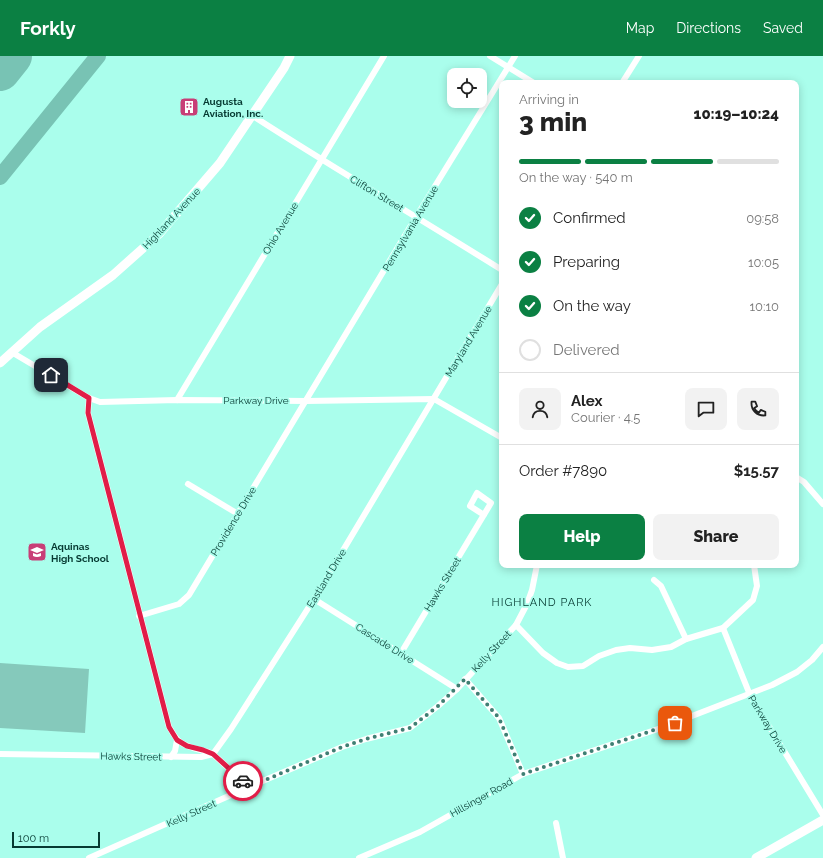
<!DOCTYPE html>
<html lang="en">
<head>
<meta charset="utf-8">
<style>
	:root { --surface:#fff; --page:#f2f2f2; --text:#222; --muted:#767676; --line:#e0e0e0; --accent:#0b8043 }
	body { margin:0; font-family:Raleway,sans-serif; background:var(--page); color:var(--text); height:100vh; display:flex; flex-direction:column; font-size:15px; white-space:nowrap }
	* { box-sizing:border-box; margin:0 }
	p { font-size:13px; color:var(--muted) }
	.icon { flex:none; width:22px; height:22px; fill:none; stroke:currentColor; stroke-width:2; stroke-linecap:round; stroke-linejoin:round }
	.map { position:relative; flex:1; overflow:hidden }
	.sheet { position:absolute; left:499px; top:24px; width:300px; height:488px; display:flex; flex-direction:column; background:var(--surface); border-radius:8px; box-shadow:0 2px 10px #0003 }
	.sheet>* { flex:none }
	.tools { position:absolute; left:447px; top:12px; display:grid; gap:8px }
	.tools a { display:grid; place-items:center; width:40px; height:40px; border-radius:8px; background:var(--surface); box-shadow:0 2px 10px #0003; font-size:20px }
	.scale { position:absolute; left:12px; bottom:10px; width:88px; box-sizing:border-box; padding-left:4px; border:2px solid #063a32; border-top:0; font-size:11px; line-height:14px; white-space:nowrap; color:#063a32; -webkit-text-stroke:3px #aafeec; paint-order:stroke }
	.pin { position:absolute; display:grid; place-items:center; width:34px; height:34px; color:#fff; margin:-17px; border-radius:8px; box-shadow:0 2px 6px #0006 }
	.courier { position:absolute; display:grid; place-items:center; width:40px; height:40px; margin:-20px; border:3px solid #e11d48; border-radius:50%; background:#fff; color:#222; box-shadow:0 1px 5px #0007 }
	.summary em { font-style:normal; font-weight:800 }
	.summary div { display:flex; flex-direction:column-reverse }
	.summary { display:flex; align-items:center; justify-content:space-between; height:68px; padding:0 20px }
	h1 { font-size:26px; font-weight:800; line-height:30px }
	.bar { display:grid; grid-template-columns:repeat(4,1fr); gap:6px 4px; align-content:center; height:48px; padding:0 20px }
	.bar i { height:5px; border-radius:3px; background:var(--line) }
	.bar .on { background:var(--accent) }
	.bar p { grid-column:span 4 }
	.line { display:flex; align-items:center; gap:10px; padding:0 20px; border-top:1px solid var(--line) }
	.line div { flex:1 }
	.round { display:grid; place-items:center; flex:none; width:42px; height:42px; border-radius:8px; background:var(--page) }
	ol { padding:0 20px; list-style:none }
	li { display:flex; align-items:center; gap:12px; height:44px }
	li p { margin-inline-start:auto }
	li .icon { padding:4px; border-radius:50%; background:var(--accent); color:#fff; stroke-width:4 }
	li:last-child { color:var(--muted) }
	li i { width:22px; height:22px; border:2px solid var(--line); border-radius:50% }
	.cta { display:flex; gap:8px; margin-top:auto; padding:8px 20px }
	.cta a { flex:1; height:46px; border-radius:8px; background:var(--accent); color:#fff; font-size:16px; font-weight:800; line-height:46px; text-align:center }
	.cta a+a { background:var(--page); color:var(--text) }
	header { display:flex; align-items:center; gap:24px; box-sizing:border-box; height:56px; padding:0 20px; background:var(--accent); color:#fff }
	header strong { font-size:19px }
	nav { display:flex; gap:22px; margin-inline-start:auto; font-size:14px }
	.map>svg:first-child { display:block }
	.green { fill:#85c9bb }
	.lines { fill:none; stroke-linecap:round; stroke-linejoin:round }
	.taxiway { stroke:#78c3b4; stroke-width:16 }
	.runway { stroke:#78c3b4; stroke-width:40 }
	.street { stroke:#fff; stroke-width:6 }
	.secondary { stroke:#fff; stroke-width:9 }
	.done { stroke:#3f7f73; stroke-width:4; stroke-dasharray:0 7.2 }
	.route { stroke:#e11d48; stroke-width:5 }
	.labels { text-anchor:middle; stroke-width:3.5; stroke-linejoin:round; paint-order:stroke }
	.poi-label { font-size:10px; font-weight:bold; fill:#063a32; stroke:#aafeec; text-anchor:start }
	.street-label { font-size:10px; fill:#063a32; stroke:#aafeec }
	.neighbourhood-label { font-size:11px; letter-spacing:1px; fill:#063a32; stroke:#aafeec }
</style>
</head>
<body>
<header>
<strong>Forkly</strong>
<nav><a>Map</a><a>Directions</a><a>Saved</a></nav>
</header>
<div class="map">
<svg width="823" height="802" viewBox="0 0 823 802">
	<rect width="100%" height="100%" fill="#aafeec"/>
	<!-- green -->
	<polygon class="green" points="0,607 89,613 85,677 0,672"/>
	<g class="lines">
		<!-- taxiway -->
		<polyline class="taxiway" points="0,121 98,0"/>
		<!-- runway -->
		<polyline class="runway" points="0,15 12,0"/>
		<!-- street -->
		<g class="street">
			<polyline points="490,0 534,27"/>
			<polyline points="622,27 639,0"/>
			<path d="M253 60C335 113 419 162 502 214"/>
			<polyline points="13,297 89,342 100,346 177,344 306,345 434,343 502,382"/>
			<path d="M89 342 88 357 169 671C172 675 175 682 179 685 188 693 202 693 213 698L231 673 314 543 502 228"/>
			<polyline points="177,344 384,0"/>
			<polyline points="796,421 804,426 823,448"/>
			<polyline points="188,428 238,458"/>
			<polyline points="654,524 661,530 686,583"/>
			<polyline points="314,543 457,633"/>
			<polyline points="139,560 179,548 189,539 416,161 515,0"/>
			<polyline points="516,569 543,597 557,607 568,611 583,610 599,600 616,594 630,592 652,594 671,591 686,583 723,572 753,544 757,530 754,509"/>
			<polyline points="723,572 750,639 823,759"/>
			<polyline points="401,597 491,447 477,437 470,450 484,459"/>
			<polyline points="465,623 499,662 523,718"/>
			<polyline points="0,698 201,701 213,698 249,731"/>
			<polyline points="171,701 175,695 177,684"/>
			<polyline points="556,767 563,802"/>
			<polyline points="89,802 249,731 342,691 366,683 410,672 438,650 457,633 516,569 527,548 532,534 537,509"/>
			<polyline points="359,802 420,776 523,718 661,672 772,629 797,616 812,604 823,591"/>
		</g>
		<!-- secondary -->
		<g class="secondary">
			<polyline points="0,307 40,271 113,219 159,178 220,107 284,12 290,0"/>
			<polyline points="756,802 823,764"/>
		</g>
	</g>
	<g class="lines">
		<!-- done -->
		<polyline class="done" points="243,725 249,731 342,691 366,683 410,672 438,650 465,623 499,662 523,718 675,667"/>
		<!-- route -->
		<polyline class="route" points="51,319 89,342 88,357 169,671 177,684 187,690 203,694 213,698 243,725"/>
	</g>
	<!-- icons -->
	<defs>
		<symbol id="building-square" viewBox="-11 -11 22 22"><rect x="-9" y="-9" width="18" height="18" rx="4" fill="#c83e77" stroke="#aafeec"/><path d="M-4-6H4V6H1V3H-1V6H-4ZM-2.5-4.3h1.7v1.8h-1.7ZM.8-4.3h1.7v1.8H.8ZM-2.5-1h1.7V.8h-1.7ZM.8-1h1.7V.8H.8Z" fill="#fff"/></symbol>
		<symbol id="school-square" viewBox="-11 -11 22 22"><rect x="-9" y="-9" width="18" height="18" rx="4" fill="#c83e77" stroke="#aafeec"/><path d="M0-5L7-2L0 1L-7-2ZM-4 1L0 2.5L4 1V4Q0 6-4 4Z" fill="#fff"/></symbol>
	</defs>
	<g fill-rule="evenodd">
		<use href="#building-square" x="178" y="40" width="22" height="22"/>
		<use href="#school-square" x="26" y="485" width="22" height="22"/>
	</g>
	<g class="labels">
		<!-- poi labels -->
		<g class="poi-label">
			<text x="203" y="49">Augusta<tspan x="203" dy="12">Aviation, Inc.</tspan></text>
			<text x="51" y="494">Aquinas<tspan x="51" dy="12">High School</tspan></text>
		</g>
		<!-- street labels -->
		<g class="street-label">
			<text transform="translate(377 137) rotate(31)" y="4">Clifton Street</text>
			<text transform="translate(171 162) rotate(-47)" y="4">Highland Avenue</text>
			<text transform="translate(280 172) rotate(-59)" y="4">Ohio Avenue</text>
			<text transform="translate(410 172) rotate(-59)" y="4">Pennsylvania Avenue</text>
			<text transform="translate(468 285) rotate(-59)" y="4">Maryland Avenue</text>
			<text x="256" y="348">Parkway Drive</text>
			<text transform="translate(233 465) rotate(-59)" y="4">Providence Drive</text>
			<text transform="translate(326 522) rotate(-59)" y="4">Eastland Drive</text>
			<text transform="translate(442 528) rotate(-59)" y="4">Hawks Street</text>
			<text transform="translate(385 587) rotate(32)" y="4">Cascade Drive</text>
			<text transform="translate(491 595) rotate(-47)" y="4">Kelly Street</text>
			<text transform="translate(768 668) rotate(59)" y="4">Parkway Drive</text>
			<text transform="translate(131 700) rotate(1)" y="4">Hawks Street</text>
			<text transform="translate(481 741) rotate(-29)" y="4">Hillsinger Road</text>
			<text transform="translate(191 757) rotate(-24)" y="4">Kelly Street</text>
		</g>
		<!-- neighbourhood labels -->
		<g class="neighbourhood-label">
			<text x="542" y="550">HIGHLAND PARK</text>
		</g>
	</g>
</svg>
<div class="tools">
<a><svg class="icon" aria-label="locate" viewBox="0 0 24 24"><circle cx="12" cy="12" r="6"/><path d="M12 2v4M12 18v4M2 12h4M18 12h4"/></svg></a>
</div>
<div class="scale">100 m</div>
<div class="pin" style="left:675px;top:667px;background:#ea580c"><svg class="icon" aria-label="bag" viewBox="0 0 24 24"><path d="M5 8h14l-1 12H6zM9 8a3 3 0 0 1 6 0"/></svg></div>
<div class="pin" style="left:51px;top:319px;background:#1f2937"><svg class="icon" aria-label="home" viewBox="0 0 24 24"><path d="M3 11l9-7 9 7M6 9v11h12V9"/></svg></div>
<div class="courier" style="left:243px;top:725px"><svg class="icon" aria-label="car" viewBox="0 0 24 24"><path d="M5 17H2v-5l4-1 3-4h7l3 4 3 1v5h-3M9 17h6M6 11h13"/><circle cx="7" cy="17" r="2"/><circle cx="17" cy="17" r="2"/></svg></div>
<section class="sheet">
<div class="summary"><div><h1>3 min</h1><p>Arriving in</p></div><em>10:19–10:24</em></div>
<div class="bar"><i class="on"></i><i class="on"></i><i class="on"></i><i></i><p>On the way · 540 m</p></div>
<ol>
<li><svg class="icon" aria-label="check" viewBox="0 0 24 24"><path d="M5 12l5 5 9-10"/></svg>Confirmed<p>09:58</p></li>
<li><svg class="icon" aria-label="check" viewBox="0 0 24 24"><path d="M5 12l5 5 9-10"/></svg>Preparing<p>10:05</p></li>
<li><svg class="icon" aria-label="check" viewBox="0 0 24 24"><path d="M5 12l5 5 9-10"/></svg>On the way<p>10:10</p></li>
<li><i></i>Delivered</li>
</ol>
<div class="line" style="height:72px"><a class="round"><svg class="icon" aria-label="person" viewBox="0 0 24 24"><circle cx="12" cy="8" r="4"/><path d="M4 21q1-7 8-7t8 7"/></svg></a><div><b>Alex</b><p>Courier · 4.5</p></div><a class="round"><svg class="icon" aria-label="chat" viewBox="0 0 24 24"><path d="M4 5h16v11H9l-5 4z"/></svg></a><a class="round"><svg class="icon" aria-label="phone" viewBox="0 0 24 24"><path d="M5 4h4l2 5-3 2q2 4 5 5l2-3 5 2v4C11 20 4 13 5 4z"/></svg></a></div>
<div class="line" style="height:52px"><div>Order #7890</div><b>$15.57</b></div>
<div class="cta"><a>Help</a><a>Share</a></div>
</section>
</div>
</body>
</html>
